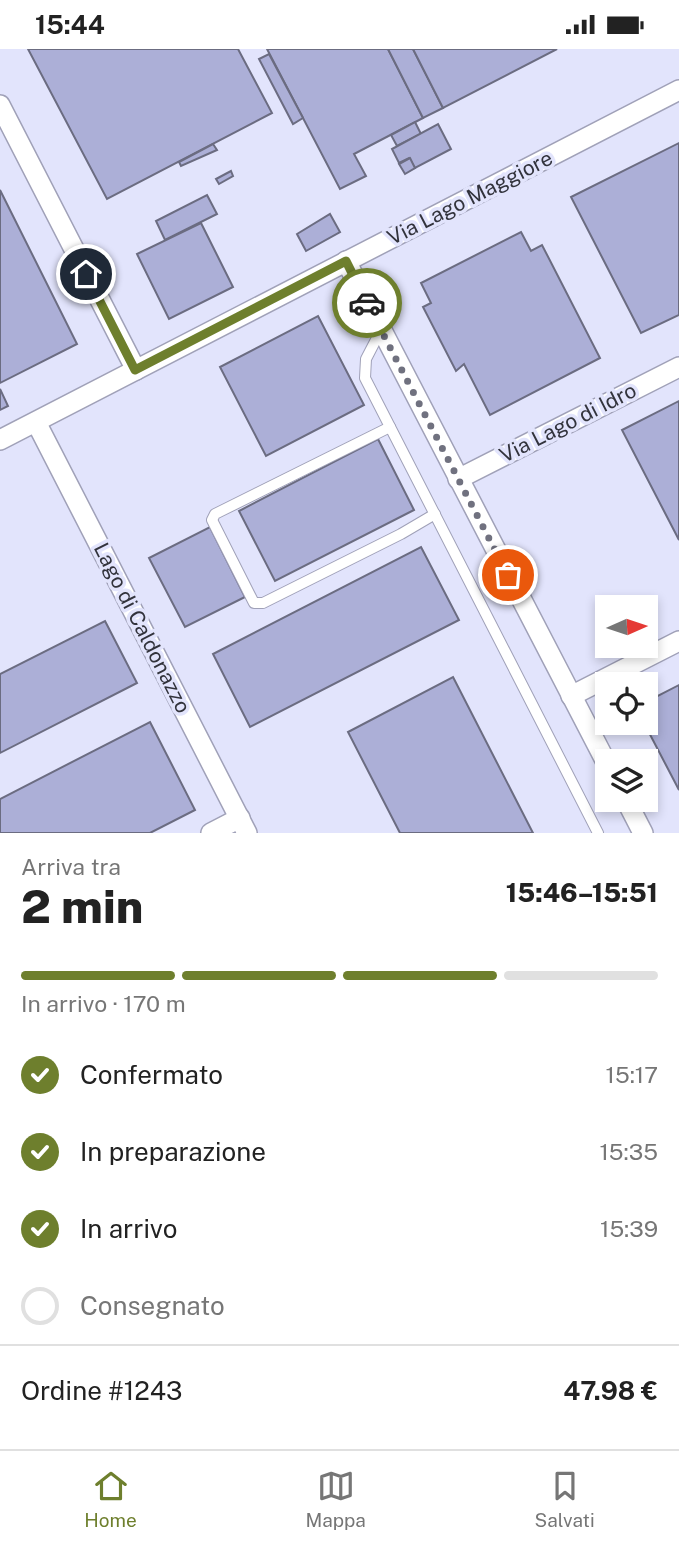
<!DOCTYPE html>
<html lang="it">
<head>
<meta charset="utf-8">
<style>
	:root { --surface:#fff; --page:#f2f2f2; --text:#222; --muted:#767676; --line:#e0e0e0; --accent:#6e7f2d }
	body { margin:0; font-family:"Public Sans",sans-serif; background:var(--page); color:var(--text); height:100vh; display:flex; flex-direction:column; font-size:26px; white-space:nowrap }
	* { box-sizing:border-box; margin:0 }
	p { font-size:23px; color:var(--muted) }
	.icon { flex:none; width:38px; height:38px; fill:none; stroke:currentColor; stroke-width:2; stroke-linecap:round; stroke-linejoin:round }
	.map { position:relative; height:784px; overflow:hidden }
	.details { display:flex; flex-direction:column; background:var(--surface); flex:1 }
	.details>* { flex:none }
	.needle { width:46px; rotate:87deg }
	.fabs { position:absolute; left:595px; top:546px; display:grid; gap:14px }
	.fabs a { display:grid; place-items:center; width:63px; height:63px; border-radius:0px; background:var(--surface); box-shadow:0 4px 10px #0003; font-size:35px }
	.pin { position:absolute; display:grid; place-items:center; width:60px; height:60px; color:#fff; margin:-30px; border:4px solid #fff; border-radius:50%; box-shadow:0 2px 7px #0007 }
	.courier { position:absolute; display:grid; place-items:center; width:70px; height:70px; margin:-35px; border:5px solid #6e7f2d; border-radius:50%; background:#fff; color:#222; box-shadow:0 2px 9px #0007 }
	.head em { font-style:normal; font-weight:800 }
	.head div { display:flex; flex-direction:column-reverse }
	.head { display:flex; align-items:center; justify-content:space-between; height:119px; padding:0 21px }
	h1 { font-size:46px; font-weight:800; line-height:52px }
	.bar { display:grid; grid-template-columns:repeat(4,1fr); gap:10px 7px; align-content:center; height:84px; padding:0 21px }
	.bar i { height:9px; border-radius:5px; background:var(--line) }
	.bar .on { background:var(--accent) }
	.bar p { grid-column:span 4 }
	.line { display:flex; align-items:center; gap:18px; padding:0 21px; border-top:2px solid var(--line) }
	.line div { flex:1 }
	ol { padding:0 21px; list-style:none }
	li { display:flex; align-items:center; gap:21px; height:77px }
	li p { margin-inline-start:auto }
	li .icon { padding:7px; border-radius:50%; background:var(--accent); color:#fff; stroke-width:4 }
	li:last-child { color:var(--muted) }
	li i { width:38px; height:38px; border:4px solid var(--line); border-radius:50% }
	.status { display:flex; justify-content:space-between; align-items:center; height:49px; padding:0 35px; background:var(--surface); direction:ltr }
	.status svg { height:19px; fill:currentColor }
	.tabs { display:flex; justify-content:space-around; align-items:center; height:98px; border-top:2px solid var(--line); background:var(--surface); font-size:19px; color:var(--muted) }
	.tabs a { display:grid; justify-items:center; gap:4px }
	.tabs .on { color:var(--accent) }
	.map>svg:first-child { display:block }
	.building { fill:#acafd7; stroke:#6b6c81; stroke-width:2 }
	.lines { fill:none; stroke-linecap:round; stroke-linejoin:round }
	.service-casing { stroke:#a0a1b8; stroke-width:12 }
	.minor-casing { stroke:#a0a1b8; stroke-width:22 }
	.service { stroke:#fff; stroke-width:10 }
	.minor { stroke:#fff; stroke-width:19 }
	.done { stroke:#70717f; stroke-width:7; stroke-dasharray:0 12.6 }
	.route { stroke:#6e7f2d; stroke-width:9 }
	.labels { text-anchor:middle; stroke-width:7; stroke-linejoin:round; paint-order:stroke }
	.street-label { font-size:21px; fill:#32333c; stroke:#e2e4fc }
</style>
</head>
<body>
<div class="status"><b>15:44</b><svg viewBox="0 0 49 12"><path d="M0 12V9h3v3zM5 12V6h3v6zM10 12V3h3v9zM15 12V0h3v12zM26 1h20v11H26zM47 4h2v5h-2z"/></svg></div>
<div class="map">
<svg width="679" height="784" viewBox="0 0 679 784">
	<rect width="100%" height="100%" fill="#e2e4fc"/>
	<!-- building -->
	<g class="building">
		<polygon points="28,0 238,0 272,64 107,150"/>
		<polygon points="267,0 388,0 423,69 354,105 366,127 340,140"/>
		<polygon points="388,0 413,0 443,59 423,69"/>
		<polygon points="413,0 557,0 443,59"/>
		<polygon points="269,5 303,69 293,75 259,10"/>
		<polygon points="415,73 421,85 397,97 391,86"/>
		<polygon points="438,75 451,100 415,119 409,109 399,114 392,100"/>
		<polygon points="679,94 679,266 641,284 571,148"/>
		<polygon points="213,95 217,101 181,117 179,113"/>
		<polygon points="410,109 415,119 405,125 399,115"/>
		<polygon points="231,122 233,127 219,135 216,130"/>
		<polygon points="0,141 77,295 0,334"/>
		<polygon points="207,146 217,165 165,191 156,172"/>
		<polygon points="330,165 340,183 306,202 297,185"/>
		<polygon points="201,174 233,238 169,270 137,205"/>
		<polygon points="521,183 531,202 542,196 600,309 490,366 464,315 456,322 423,258 431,254 421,234"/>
		<polygon points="318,267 364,356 266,407 220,318"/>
		<polygon points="0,340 8,357 0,361"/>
		<polygon points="679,352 679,491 622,381"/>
		<polygon points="378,390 414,461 275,532 239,462"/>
		<polygon points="210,478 245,548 185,578 149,509"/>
		<polygon points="421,498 459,571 250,678 213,605"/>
		<polygon points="105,572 137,634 0,704 0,625"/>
		<polygon points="453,628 533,784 400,784 348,683"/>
		<polygon points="679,636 679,741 644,674 646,653"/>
		<polygon points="150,673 195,761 150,784 0,784 0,750"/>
	</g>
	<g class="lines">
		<defs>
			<g id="service">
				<polyline points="381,281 366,310 365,329 598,784"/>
				<polyline points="390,378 215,465 212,471 254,554 263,554 401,485 435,465"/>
			</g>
			<g id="minor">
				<polyline points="0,56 136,321"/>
				<polyline points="346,212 607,715"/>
				<polyline points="36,373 247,784"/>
				<polyline points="0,391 679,41"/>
				<polyline points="458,430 679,318"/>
				<polyline points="571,647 679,592"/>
				<polyline points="626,751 643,784"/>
				<polyline points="211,784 240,769"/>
			</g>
		</defs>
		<!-- service casing -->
		<use href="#service" class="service-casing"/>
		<!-- minor casing -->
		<use href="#minor" class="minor-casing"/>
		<!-- service -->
		<use href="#service" class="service"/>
		<!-- minor -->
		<use href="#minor" class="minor"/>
	</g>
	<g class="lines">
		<!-- done -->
		<polyline class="done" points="367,254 508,526"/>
		<!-- route -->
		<polyline class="route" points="86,225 135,321 346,212 367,254"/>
	</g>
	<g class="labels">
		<!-- street labels -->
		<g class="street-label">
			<text transform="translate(470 149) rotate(-27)" y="7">Via Lago Maggiore</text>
			<text transform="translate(568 374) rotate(-27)" y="7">Via Lago di Idro</text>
			<text transform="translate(142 579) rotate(63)" y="7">Lago di Caldonazzo</text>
		</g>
	</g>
</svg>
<div class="fabs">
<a><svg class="needle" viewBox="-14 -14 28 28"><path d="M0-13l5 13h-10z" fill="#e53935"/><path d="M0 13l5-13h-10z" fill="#767676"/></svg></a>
<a><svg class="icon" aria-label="locate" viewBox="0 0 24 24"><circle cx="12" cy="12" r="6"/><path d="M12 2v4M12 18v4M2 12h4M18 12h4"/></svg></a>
<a><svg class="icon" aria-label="layers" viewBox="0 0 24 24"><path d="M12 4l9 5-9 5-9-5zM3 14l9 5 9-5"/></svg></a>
</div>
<div class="pin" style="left:508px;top:526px;background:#ea580c"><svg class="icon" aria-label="bag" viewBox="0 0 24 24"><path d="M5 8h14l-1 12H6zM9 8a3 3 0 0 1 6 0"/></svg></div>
<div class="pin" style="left:86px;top:225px;background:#1f2937"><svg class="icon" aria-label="home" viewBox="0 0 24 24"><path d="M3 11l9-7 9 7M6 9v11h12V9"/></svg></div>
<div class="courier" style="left:367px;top:254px"><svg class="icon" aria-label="car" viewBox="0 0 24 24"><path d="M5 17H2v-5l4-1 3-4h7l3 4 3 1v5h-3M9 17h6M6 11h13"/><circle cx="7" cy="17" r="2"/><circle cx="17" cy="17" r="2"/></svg></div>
</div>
<section class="details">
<div class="head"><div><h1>2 min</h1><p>Arriva tra</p></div><em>15:46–15:51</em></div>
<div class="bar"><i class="on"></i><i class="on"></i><i class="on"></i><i></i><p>In arrivo · 170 m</p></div>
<ol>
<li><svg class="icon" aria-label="check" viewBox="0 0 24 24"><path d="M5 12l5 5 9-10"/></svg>Confermato<p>15:17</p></li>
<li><svg class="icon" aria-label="check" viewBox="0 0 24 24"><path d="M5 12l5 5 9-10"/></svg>In preparazione<p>15:35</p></li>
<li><svg class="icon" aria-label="check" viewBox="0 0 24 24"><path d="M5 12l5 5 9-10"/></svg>In arrivo<p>15:39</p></li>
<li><i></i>Consegnato</li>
</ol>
<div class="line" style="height:91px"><div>Ordine #1243</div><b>47.98 €</b></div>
</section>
<nav class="tabs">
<a class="on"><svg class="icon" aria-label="home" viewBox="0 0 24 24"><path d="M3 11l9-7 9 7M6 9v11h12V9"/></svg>Home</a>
<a><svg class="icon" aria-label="map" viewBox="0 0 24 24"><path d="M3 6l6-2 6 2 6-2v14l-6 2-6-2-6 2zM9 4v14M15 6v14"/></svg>Mappa</a>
<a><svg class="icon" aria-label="saved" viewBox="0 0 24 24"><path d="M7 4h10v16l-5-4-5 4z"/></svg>Salvati</a>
</nav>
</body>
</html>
